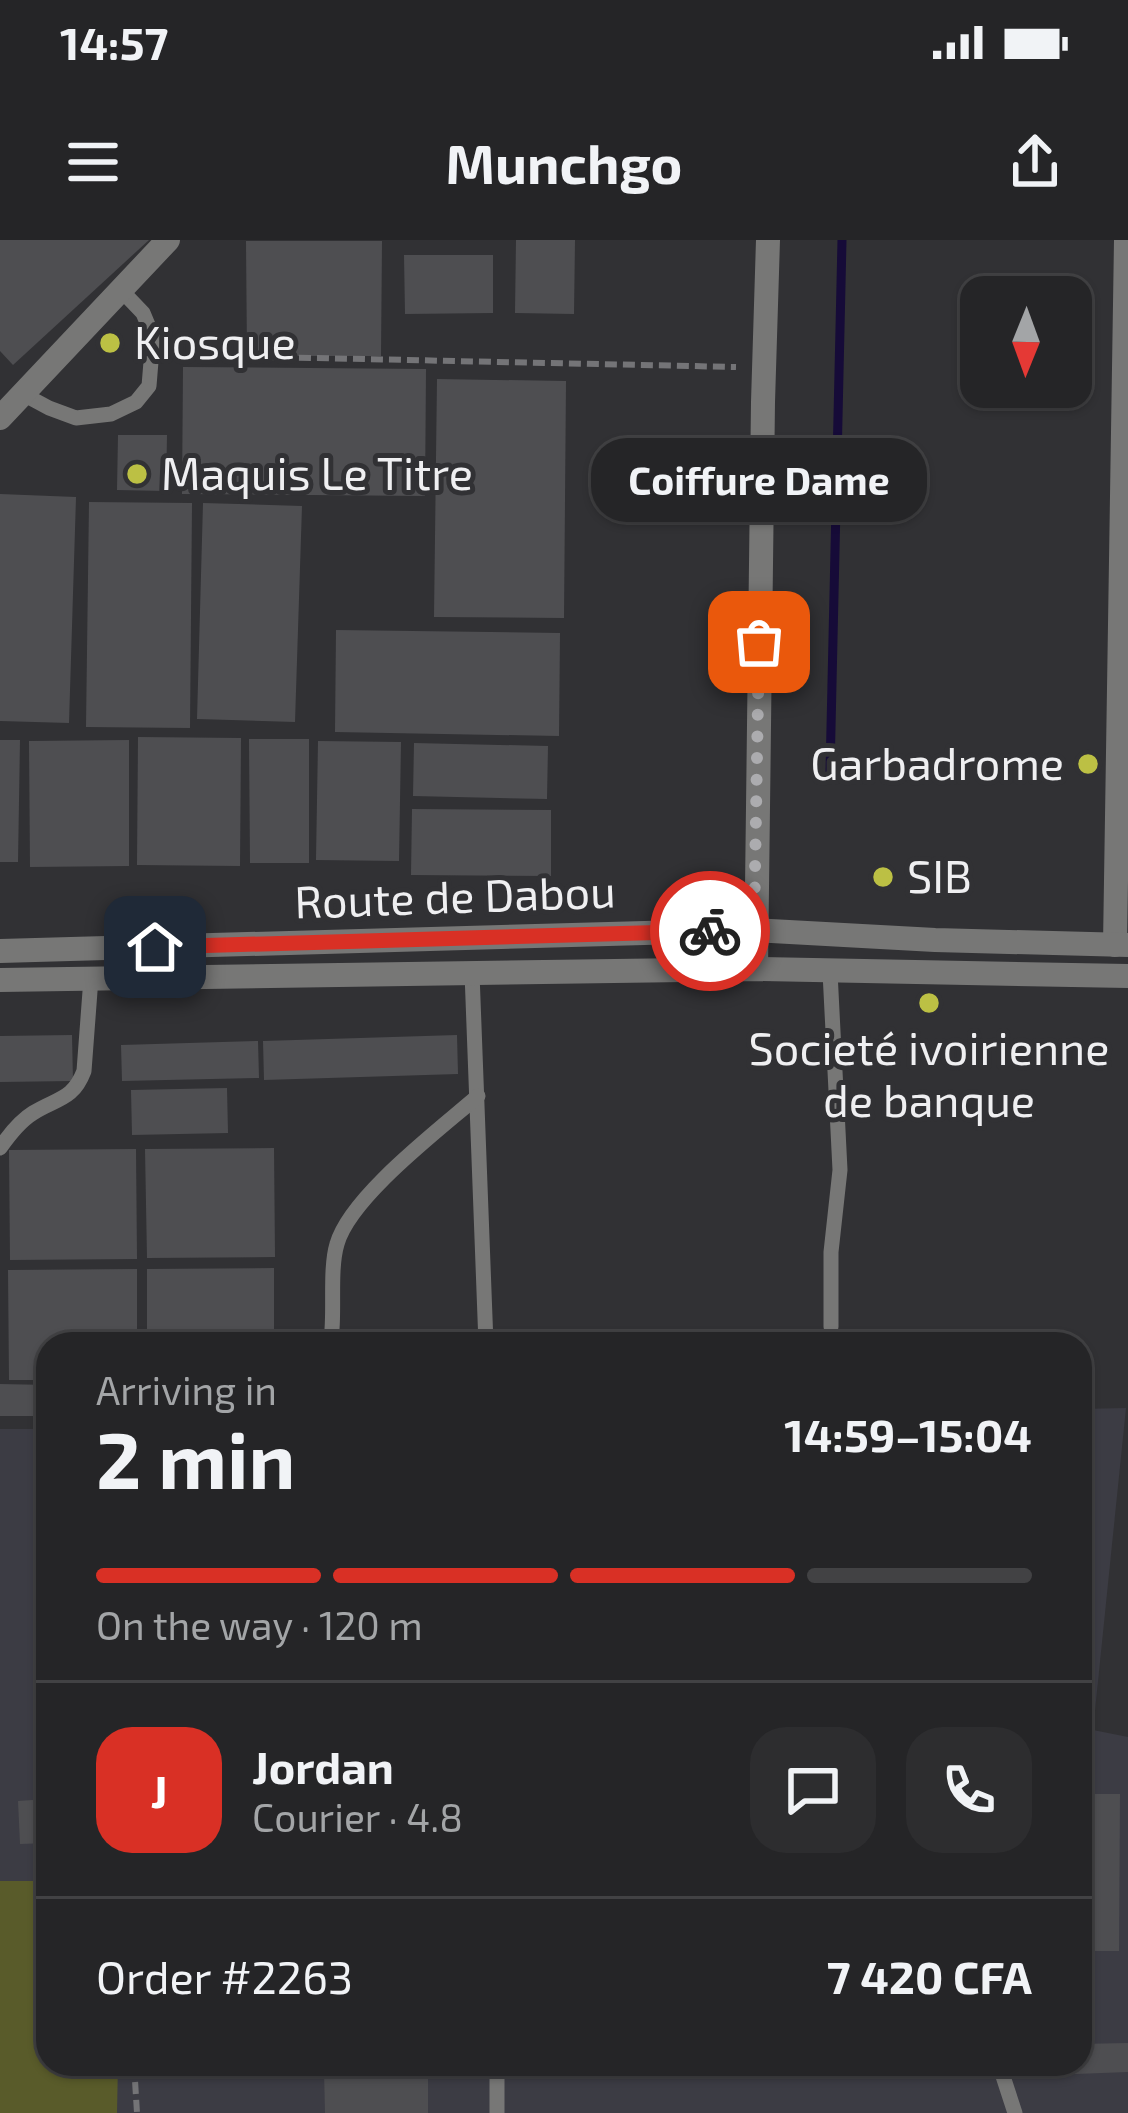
<!DOCTYPE html>
<html lang="en">
<head>
<meta charset="utf-8">
<style>
	:root { --surface:#252527; --page:#2d2d2f; --text:#f1f3f6; --muted:#a3a5a7; --line:#424244; --accent:#d93025 }
	body { margin:0; font-family:"Exo 2",sans-serif; background:var(--page); color:var(--text); height:100vh; display:flex; flex-direction:column; font-size:45px; white-space:nowrap }
	* { box-sizing:border-box; margin:0 }
	p { font-size:39px; color:var(--muted) }
	.icon { flex:none; width:66px; height:66px; fill:none; stroke:currentColor; stroke-width:2; stroke-linecap:round; stroke-linejoin:round }
	.map { position:relative; flex:1; overflow:hidden }
	.side { position:absolute; left:36px; top:1092px; width:1056px; height:744px; display:flex; flex-direction:column; background:var(--surface); border-radius:36px; box-shadow:0 3px 9px #0004,0 0 0 3px var(--line) }
	.side>* { flex:none }
	.needle { width:78px; rotate:181deg }
	.controls { position:absolute; left:960px; top:36px; display:grid; gap:24px }
	.controls a { display:grid; place-items:center; width:132px; height:132px; border-radius:24px; background:var(--surface); box-shadow:0 3px 9px #0004,0 0 0 3px var(--line); font-size:60px }
	.pin { position:absolute; display:grid; place-items:center; width:102px; height:102px; color:#fff; margin:-51px; border-radius:24px; box-shadow:0 6px 18px #0006 }
	.courier { position:absolute; display:grid; place-items:center; width:120px; height:120px; margin:-60px; border:9px solid #d93025; border-radius:50%; background:#fff; color:#222; box-shadow:0 3px 15px #0007 }
	.bubble { position:absolute; height:84px; border-radius:36px; background:var(--surface); box-shadow:0 3px 9px #0004,0 0 0 3px var(--line); font-size:39px; font-weight:700; line-height:84px; text-align:center }
	.headline em { font-style:normal; font-weight:700 }
	.headline div { display:flex; flex-direction:column-reverse }
	.headline { display:flex; align-items:center; justify-content:space-between; height:204px; padding:0 60px }
	h1 { font-size:78px; font-weight:700; line-height:90px }
	.bar { display:grid; grid-template-columns:repeat(4,1fr); gap:18px 12px; align-content:center; height:144px; padding:0 60px }
	.bar i { height:15px; border-radius:9px; background:var(--line) }
	.bar .current { background:var(--accent) }
	.bar p { grid-column:span 4 }
	.line { display:flex; align-items:center; gap:30px; padding:0 60px; border-top:3px solid var(--line) }
	.line div { flex:1 }
	.round { display:grid; place-items:center; flex:none; width:126px; height:126px; border-radius:36px; background:var(--page) }
	.status { display:flex; justify-content:space-between; align-items:center; height:84px; padding:0 60px; background:var(--surface); direction:ltr }
	.status svg { height:33px; fill:currentColor }
	header { display:flex; justify-content:space-between; align-items:center; height:156px; padding:0 60px; background:var(--surface); font-size:54px; font-weight:700 }
	.map>svg:first-child { display:block }
	.built { fill:#3c3c44 }
	.pitch { fill:#595b2a }
	.lines { fill:none; stroke-linecap:round; stroke-linejoin:round }
	.stream { stroke:#160b38; stroke-width:9 }
	.building { fill:#4e4e51 }
	.path { stroke:#747477; stroke-width:6; stroke-dasharray:12 6; stroke-linecap:butt }
	.service { stroke:#777776; stroke-width:15 }
	.minor { stroke:#777776; stroke-width:24 }
	.tertiary { stroke:#777776; stroke-width:24 }
	.done { stroke:#acacaf; stroke-width:12; stroke-dasharray:0 21.6 }
	.route { stroke:#d93025; stroke-width:15 }
	.poi-dot { fill:#bcc044; stroke:#313134; stroke-width:4.5 }
	.labels { text-anchor:middle; stroke-width:10; stroke-linejoin:round; paint-order:stroke }
	.poi-label { font-size:45px; fill:#efeff1; stroke:#313134; text-anchor:start }
	.street-label { font-size:45px; fill:#efeff1; stroke:#313134 }
</style>
</head>
<body>
<div class="status"><b>14:57</b><svg viewBox="0 0 49 12"><path d="M0 12V9h3v3zM5 12V6h3v6zM10 12V3h3v9zM15 12V0h3v12zM26 1h20v11H26zM47 4h2v5h-2z"/></svg></div>
<header><svg class="icon" aria-label="menu" viewBox="0 0 24 24"><path d="M4 6h16M4 12h16M4 18h16"/></svg>Munchgo<svg class="icon" aria-label="share" viewBox="0 0 24 24"><path d="M12 15V3M7 8l5-5 5 5M5 13v7h14v-7"/></svg></header>
<div class="map">
<svg width="1128" height="1873" viewBox="0 0 1128 1873">
	<rect width="100%" height="100%" fill="#313134"/>
	<!-- built -->
	<polygon class="built" points="1126,1168 1093,1490 1128,1497 1128,1873 0,1873 0,1189 48,1189 48,1824 1080,1824 1080,1169"/>
	<!-- pitch -->
	<polygon class="pitch" points="0,1641 48,1641 48,1824 118,1824 117,1873 0,1873"/>
	<g class="lines">
		<!-- stream -->
		<polyline class="stream" points="830,532 842,0"/>
	</g>
	<!-- building -->
	<g class="building">
		<polygon points="0,0 149,0 13,125 0,111"/>
		<polygon points="516,0 575,0 574,74 515,73"/>
		<polygon points="246,1 382,1 381,116 247,116"/>
		<polygon points="404,15 493,15 493,73 405,74"/>
		<polygon points="183,127 426,129 425,256 182,254"/>
		<polygon points="437,139 566,141 564,378 434,377"/>
		<polygon points="118,195 167,195 166,251 117,250"/>
		<polygon points="0,254 76,257 69,483 0,481"/>
		<polygon points="89,262 192,263 190,488 86,487"/>
		<polygon points="203,263 302,266 295,482 197,479"/>
		<polygon points="336,390 560,393 559,496 335,492"/>
		<polygon points="138,497 241,498 240,626 137,625"/>
		<polygon points="249,499 309,499 309,623 250,623"/>
		<polygon points="0,500 20,500 18,622 0,622"/>
		<polygon points="129,500 129,626 30,627 29,501"/>
		<polygon points="318,501 401,502 399,621 316,620"/>
		<polygon points="414,503 548,506 547,559 413,556"/>
		<polygon points="412,569 551,570 551,636 411,635"/>
		<polygon points="72,795 73,841 0,842 0,796"/>
		<polygon points="457,795 458,834 264,840 263,801"/>
		<polygon points="258,801 259,838 122,841 121,805"/>
		<polygon points="227,848 228,893 132,895 131,850"/>
		<polygon points="274,908 275,1017 147,1018 145,909"/>
		<polygon points="136,909 137,1019 10,1020 9,910"/>
		<polygon points="274,1028 274,1104 147,1104 147,1029"/>
		<polygon points="137,1029 137,1104 48,1104 48,1140 9,1140 8,1030"/>
		<polygon points="0,1144 48,1145 48,1176 0,1176"/>
		<polygon points="1080,1554 1120,1554 1119,1711 1080,1711"/>
		<polygon points="48,1559 48,1603 20,1604 18,1561"/>
		<polygon points="1128,1803 1128,1832 1050,1835 1050,1824 1080,1824 1080,1804"/>
		<polygon points="324,1830 428,1830 428,1873 325,1873"/>
	</g>
	<g class="lines">
		<!-- path -->
		<g class="path">
			<polyline points="173,115 736,127"/>
			<polyline points="134,1824 137,1873"/>
		</g>
		<!-- service -->
		<g class="service">
			<polyline points="23,154 49,168 76,178 111,174 136,162 149,146 153,97 143,73 121,50"/>
			<polyline points="830,732 840,930 831,1012 831,1087"/>
			<polyline points="472,733 486,1104"/>
			<path d="M0 908C9 895 20 881 33 873 57 858 73 860 84 831L91 738"/>
			<path d="M332 1089C334 1064 330 1027 337 1004 350 957 440 889 478 856"/>
			<polyline points="497,1824 497,1873"/>
			<polyline points="999,1824 1015,1873"/>
		</g>
		<!-- minor -->
		<g class="minor">
			<polyline points="0,178 168,0"/>
			<polyline points="1115,705 1126,0"/>
			<polyline points="756,729 763,162 768,0"/>
		</g>
		<!-- tertiary -->
		<g class="tertiary">
			<polyline points="0,711 754,690 935,700 1128,705"/>
			<polyline points="0,740 756,729 1128,736"/>
		</g>
	</g>
	<g class="lines">
		<!-- done -->
		<polyline class="done" points="710,691 754,690 759,402"/>
		<!-- route -->
		<polyline class="route" points="155,707 710,691"/>
	</g>
	<!-- markers -->
	<g class="poi-dot">
		<circle cx="110" cy="103" r="12"/>
		<circle cx="137" cy="234" r="12"/>
		<circle cx="1088" cy="524" r="12"/>
		<circle cx="883" cy="637" r="12"/>
		<circle cx="929" cy="763" r="12"/>
	</g>
	<g class="labels">
		<!-- poi labels -->
		<g class="poi-label">
			<text x="134" y="119">Kiosque</text>
			<text x="161" y="250">Maquis Le Titre</text>
			<text x="1064" y="540" text-anchor="end">Garbadrome</text>
			<text x="907" y="653">SIB</text>
			<text x="929" y="825" text-anchor="middle">Societé ivoirienne<tspan x="929" dy="52">de banque</tspan></text>
		</g>
		<!-- street labels -->
		<g class="street-label">
			<text transform="translate(455 657) rotate(-2)" y="16">Route de Dabou</text>
		</g>
	</g>
</svg>
<div class="controls">
<a><svg class="needle" viewBox="-14 -14 28 28"><path d="M0-13l5 13h-10z" fill="#e53935"/><path d="M0 13l5-13h-10z" fill="#a3a5a7"/></svg></a>
</div>
<div class="pin" style="left:759px;top:402px;background:#ea580c"><svg class="icon" aria-label="bag" viewBox="0 0 24 24"><path d="M5 8h14l-1 12H6zM9 8a3 3 0 0 1 6 0"/></svg></div>
<div class="pin" style="left:155px;top:707px;background:#1f2937"><svg class="icon" aria-label="home" viewBox="0 0 24 24"><path d="M3 11l9-7 9 7M6 9v11h12V9"/></svg></div>
<div class="courier" style="left:710px;top:691px"><svg class="icon" aria-label="bike" viewBox="0 0 24 24"><circle cx="6" cy="16" r="4"/><circle cx="18" cy="16" r="4"/><path d="M6 16l4-8h5l3 8M10 8l3 8H6M13 5h3"/></svg></div>
<div class="bubble" style="left:591px;top:198px;width:336px">Coiffure Dame</div>
<section class="side">
<div class="headline"><div><h1>2 min</h1><p>Arriving in</p></div><em>14:59–15:04</em></div>
<div class="bar"><i class="current"></i><i class="current"></i><i class="current"></i><i></i><p>On the way · 120 m</p></div>
<div class="line" style="height:216px"><b class="round" style="background:var(--accent);color:#fff">J</b><div><b>Jordan</b><p>Courier · 4.8</p></div><a class="round"><svg class="icon" aria-label="chat" viewBox="0 0 24 24"><path d="M4 5h16v11H9l-5 4z"/></svg></a><a class="round"><svg class="icon" aria-label="phone" viewBox="0 0 24 24"><path d="M5 4h4l2 5-3 2q2 4 5 5l2-3 5 2v4C11 20 4 13 5 4z"/></svg></a></div>
<div class="line" style="height:156px"><div>Order #2263</div><b>7 420 CFA</b></div>
</section>
</div>
</body>
</html>
